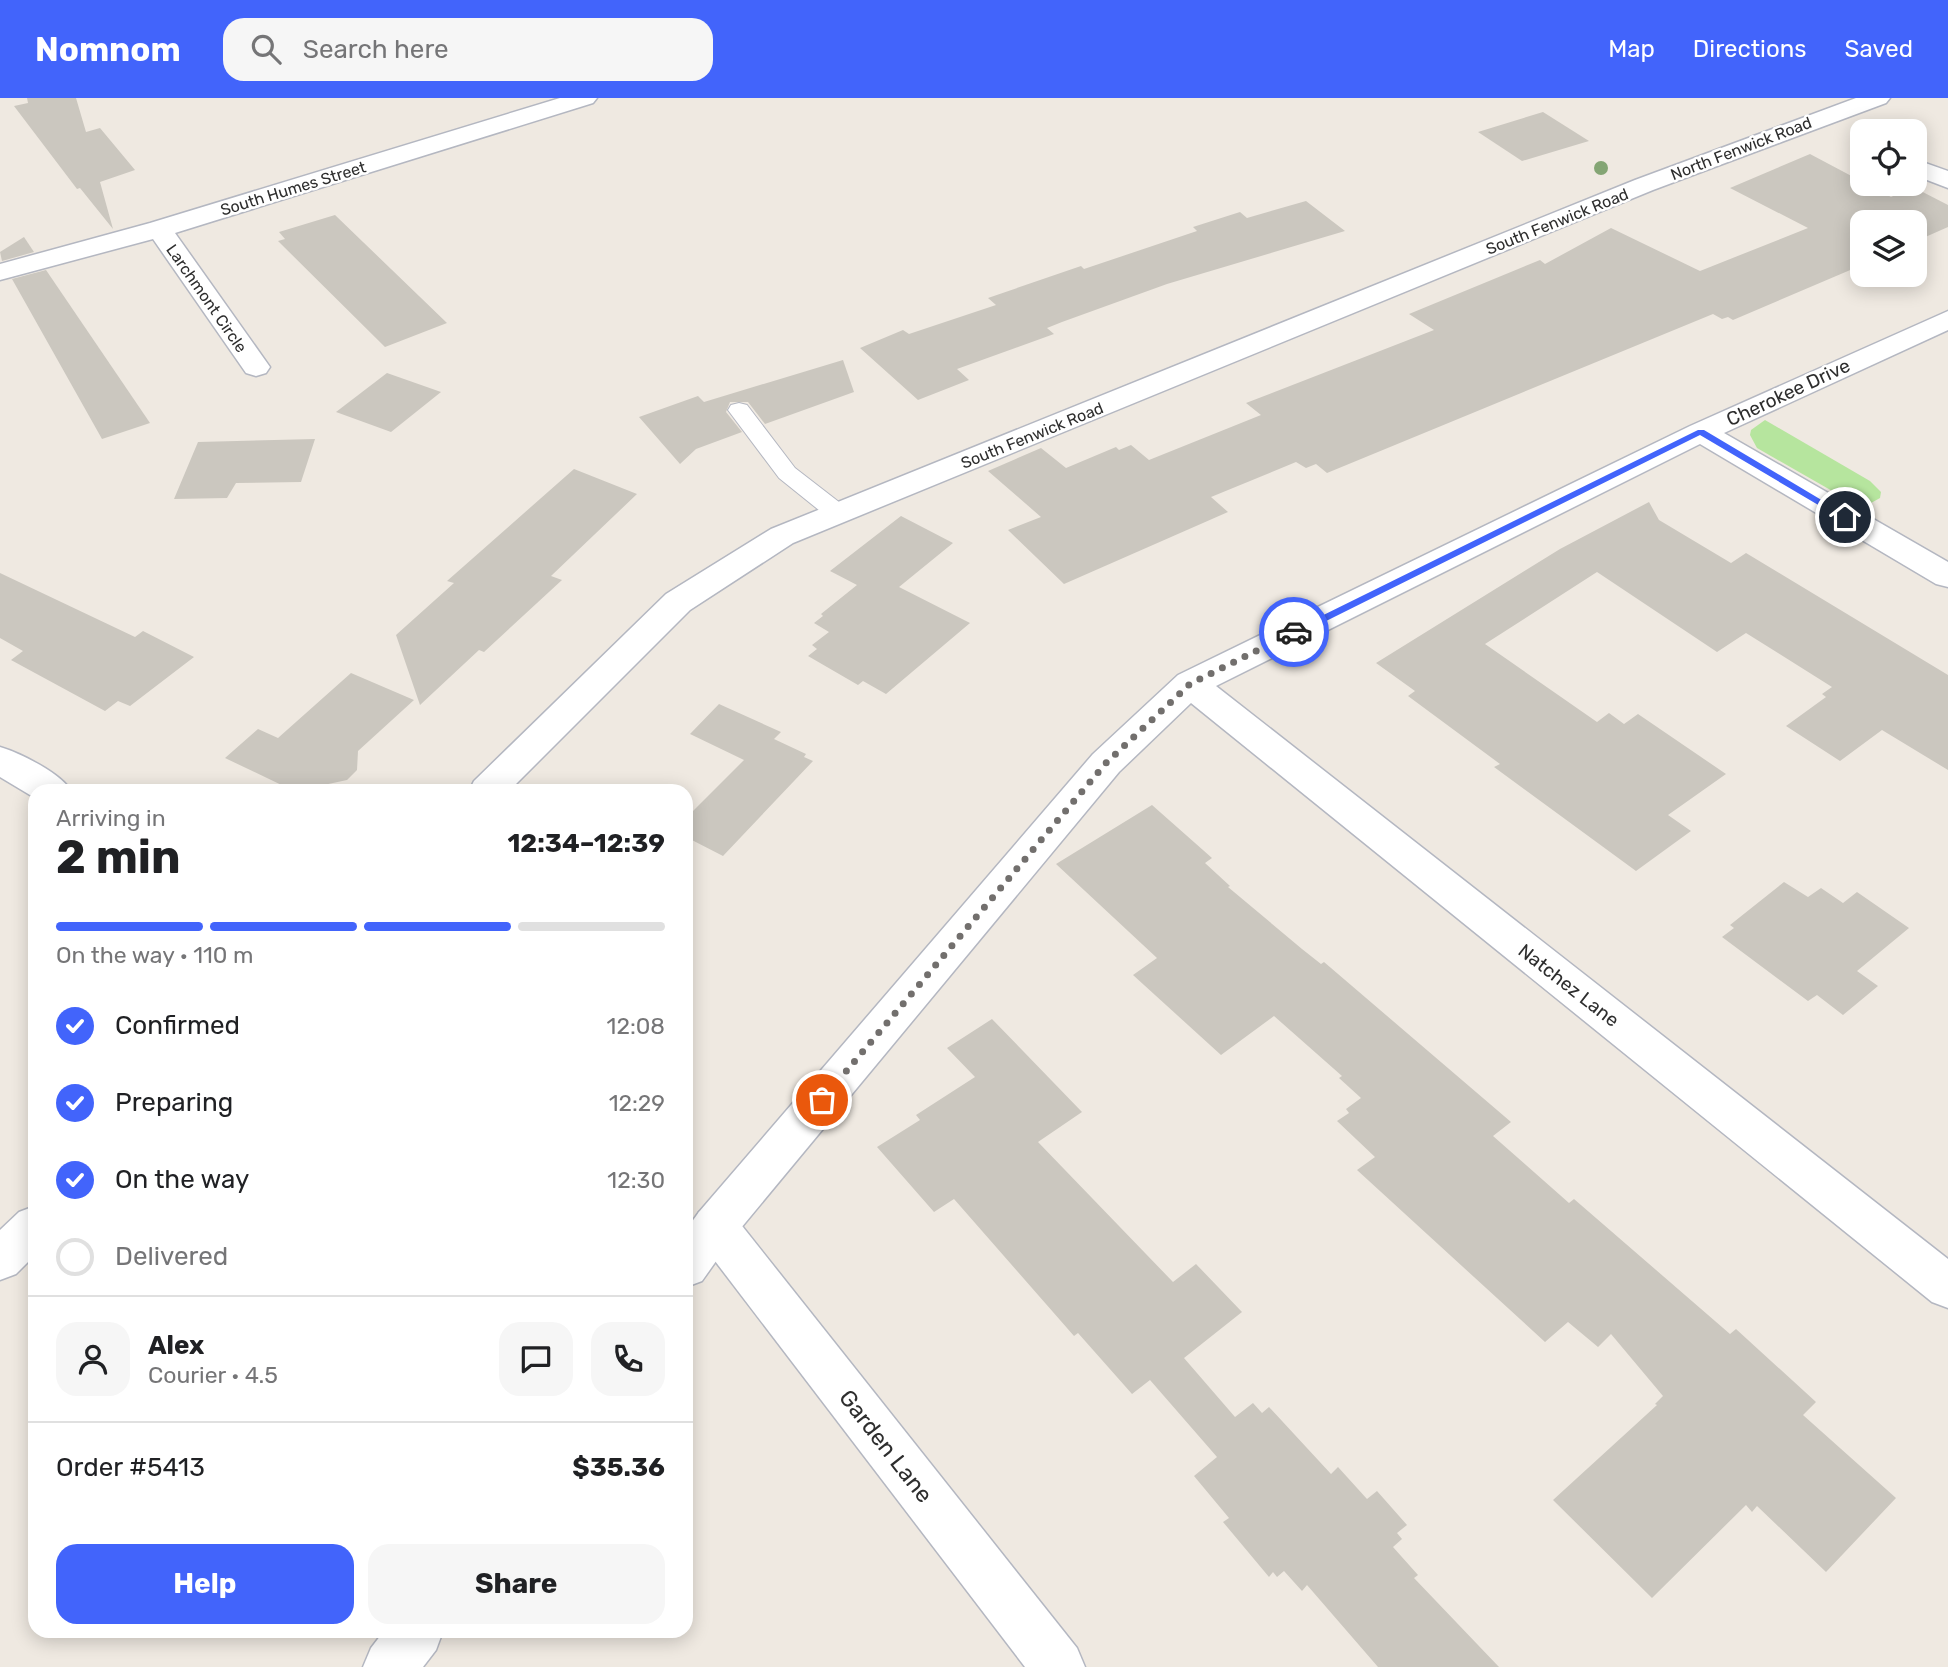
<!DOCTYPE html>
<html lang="en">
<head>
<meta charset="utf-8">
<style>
	:root { --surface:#fff; --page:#f6f6f6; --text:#202124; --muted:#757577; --line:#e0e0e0; --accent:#4264fb }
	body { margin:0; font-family:Rubik,sans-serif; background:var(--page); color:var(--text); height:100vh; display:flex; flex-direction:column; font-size:26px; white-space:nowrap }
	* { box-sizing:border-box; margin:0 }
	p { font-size:23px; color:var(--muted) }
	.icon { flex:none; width:38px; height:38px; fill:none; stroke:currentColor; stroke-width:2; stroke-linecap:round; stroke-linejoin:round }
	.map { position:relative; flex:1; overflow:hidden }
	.side { position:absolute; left:28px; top:686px; width:665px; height:854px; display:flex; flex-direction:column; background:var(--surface); border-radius:21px; box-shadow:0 4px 18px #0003 }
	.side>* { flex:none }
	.controls { position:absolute; left:1850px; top:21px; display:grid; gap:14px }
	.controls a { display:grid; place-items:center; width:77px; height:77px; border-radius:14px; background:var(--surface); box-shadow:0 4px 18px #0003; font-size:35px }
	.pin { position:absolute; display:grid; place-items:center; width:60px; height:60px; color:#fff; margin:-30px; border:4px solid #fff; border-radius:50%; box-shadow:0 2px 7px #0007 }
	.courier { position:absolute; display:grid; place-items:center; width:70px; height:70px; margin:-35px; border:5px solid #4264fb; border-radius:50%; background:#fff; color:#222; box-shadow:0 2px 9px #0007 }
	.summary em { font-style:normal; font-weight:700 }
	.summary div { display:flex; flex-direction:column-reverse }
	.summary { display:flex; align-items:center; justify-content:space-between; height:119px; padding:0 28px }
	h1 { font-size:46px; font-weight:700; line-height:52px }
	.bar { display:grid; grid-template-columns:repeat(4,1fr); gap:10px 7px; align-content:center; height:84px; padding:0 28px }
	.bar i { height:9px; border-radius:5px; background:var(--line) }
	.bar .selected { background:var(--accent) }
	.bar p { grid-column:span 4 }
	.line { display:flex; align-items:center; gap:18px; padding:0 28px; border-top:2px solid var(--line) }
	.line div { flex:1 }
	.round { display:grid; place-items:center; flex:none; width:74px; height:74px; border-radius:21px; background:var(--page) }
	ol { padding:0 28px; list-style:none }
	li { display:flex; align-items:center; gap:21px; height:77px }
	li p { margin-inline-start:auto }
	li .icon { padding:7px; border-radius:50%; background:var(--accent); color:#fff; stroke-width:4 }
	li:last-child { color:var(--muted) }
	li i { width:38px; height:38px; border:4px solid var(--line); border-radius:50% }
	.button { display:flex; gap:14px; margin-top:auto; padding:14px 28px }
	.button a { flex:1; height:80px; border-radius:21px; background:var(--accent); color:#fff; font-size:28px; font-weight:700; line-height:80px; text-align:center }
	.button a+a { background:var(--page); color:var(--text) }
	header { display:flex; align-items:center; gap:42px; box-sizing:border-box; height:98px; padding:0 35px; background:var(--accent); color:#fff }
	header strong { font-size:33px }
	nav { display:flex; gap:38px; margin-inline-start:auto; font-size:24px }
	.search { width:490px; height:63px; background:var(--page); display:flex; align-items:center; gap:18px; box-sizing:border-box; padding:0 24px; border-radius:21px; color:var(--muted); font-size:26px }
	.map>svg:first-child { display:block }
	.green { fill:#b6e59e }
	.building { fill:#cbc7bf }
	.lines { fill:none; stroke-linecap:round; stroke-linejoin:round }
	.lane-casing { stroke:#b4b7c1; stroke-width:2 }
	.street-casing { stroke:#b4b7c1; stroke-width:3 }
	.secondary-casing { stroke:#b4b7c1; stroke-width:3 }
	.lane { fill:#fff; fill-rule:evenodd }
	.street { fill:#fff; fill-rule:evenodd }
	.secondary { fill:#fff; fill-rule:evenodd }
	.tree { fill:#84a574 }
	.route { fill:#4264fb }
	.done { stroke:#726f6d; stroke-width:7; stroke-dasharray:0 12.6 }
	.labels { text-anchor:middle; stroke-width:5; stroke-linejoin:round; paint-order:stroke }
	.far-street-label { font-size:16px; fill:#2e2e2e; stroke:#fff }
	.street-label { font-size:19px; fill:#2e2e2e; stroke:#fff }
	.near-street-label { font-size:23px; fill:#2e2e2e; stroke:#fff }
</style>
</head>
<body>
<header>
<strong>Nomnom</strong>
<div class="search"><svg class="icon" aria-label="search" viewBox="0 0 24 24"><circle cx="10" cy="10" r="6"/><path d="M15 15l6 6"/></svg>Search here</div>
<nav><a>Map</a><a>Directions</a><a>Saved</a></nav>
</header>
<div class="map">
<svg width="1948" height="1569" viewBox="0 0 1948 1569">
	<rect width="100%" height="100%" fill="#efe9e1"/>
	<!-- green -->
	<polygon class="green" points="1765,322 1870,383 1881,394 1880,400 1862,410 1757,350 1750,337 1751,332"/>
	<!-- building -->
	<g class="building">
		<polygon points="27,0 76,0 86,34 100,30 135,72 100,84 113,131 80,90 77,91 14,8 28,5"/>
		<polygon points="1543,14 1589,43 1522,63 1478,34"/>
		<polygon points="1810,56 1891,99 1913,89 1948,107 1948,129 1914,144 1914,124 1862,124 1862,167 1733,222 1728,219 1722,221 1713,216 1327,375 1316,366 1306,370 1296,364 1211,399 1228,414 1064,486 1008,432 1041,419 988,373 1041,350 1066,370 1116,349 1119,352 1131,347 1149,362 1261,317 1246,305 1434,232 1409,216 1540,162 1545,166 1611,130 1700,173 1808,130 1730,90"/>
		<polygon points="1306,103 1345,133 1167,186 1062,224 1047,230 1054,236 957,271 969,282 918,302 860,250 903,232 909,236 996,207 988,200 1081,168 1084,171 1197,133 1193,129 1240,114 1247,120"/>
		<polygon points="335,117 447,225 385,249 278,143 285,141 279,134"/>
		<polygon points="24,139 34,154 2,163 0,154"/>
		<polygon points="46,172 150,325 102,341 12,181"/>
		<polygon points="843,262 854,294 765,326 748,304 730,304 726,314 742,334 696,351 680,366 639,319 698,298 704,304"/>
		<polygon points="387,275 441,294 391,334 336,314"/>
		<polygon points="315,341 301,384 236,385 227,400 174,401 198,344"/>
		<polygon points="574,371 637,396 551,478 562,482 484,554 479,552 420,607 396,537 454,485 447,483"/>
		<polygon points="1649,404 1659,422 1731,465 1746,455 1948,577 1948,672 1882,632 1840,663 1786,628 1826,599 1822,596 1832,589 1746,535 1717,554 1597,474 1485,546 1597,624 1609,615 1624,626 1638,616 1726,676 1668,717 1691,733 1636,773 1494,669 1500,666 1408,598 1415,593 1376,565 1560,451"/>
		<polygon points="901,418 953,445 899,489 970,525 886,596 863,583 858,587 808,558 817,551 812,547 829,534 814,525 823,518 821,516 857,487 830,473"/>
		<polygon points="0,475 135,539 143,533 194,559 130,608 118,603 105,613 11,562 23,553 0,540"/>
		<polygon points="351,575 414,602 358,653 357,672 347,682 319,688 314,693 294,693 225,660 258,631 278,640"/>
		<polygon points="719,606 781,634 774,641 806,656 804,659 813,663 723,758 686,739 686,720 744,662 690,636"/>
		<polygon points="1152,707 1212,760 1205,765 1230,788 1228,789 1302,851 1321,866 1324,864 1511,1024 1493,1038 1569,1105 1574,1101 1730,1236 1736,1231 1816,1304 1803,1317 1896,1400 1826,1474 1757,1408 1752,1414 1746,1407 1652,1500 1553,1402 1657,1307 1655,1306 1663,1298 1611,1236 1598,1249 1568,1224 1545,1244 1357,1072 1375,1059 1337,1023 1349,1015 1346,1011 1361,1000 1339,980 1342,978 1274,918 1221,957 1133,877 1157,860 1056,766"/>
		<polygon points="1784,784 1808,799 1821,790 1843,805 1857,794 1909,830 1857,873 1878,888 1843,917 1817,897 1808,903 1722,839 1734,830 1730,827"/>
		<polygon points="992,921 1082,1014 1038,1044 1173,1184 1196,1166 1242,1214 1184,1260 1235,1319 1253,1305 1262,1315 1269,1309 1331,1376 1338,1369 1367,1401 1377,1393 1407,1427 1397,1435 1402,1441 1393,1449 1418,1477 1414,1480 1499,1569 1378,1569 1307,1487 1302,1493 1284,1473 1277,1479 1273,1474 1269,1479 1223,1424 1229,1420 1194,1378 1217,1359 1150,1282 1132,1296 1078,1235 1074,1238 954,1101 934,1114 877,1049 920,1022 916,1017 975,979 947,950"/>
	</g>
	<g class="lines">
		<defs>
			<polygon id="lane" points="739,305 747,307 795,370 848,411 851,416 848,421 839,424 830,421 779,380 728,312 731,307"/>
			<g id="street">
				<polygon points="560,0 597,0 593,5 175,135 270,269 266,275 256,278 246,275 153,141 0,182 0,166 150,125"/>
				<polygon points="1914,61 1948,73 1948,90 1914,77"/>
				<polygon points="1948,213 1948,232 1724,335 1948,464 1948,489 1936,486 1700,346 1216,588 1948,1161 1948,1210 1932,1204 1191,605 1119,674 731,1142 702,1183 686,1189 686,1132 699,1114 1093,656 1178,577 1690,328"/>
				<polygon points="384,1533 443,1533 436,1552 423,1569 363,1569 371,1550"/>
			</g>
			<g id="secondary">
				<polygon points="1856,0 1890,0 1886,5 1653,92 793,445 690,512 509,693 469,693 474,683 666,496 771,431 1635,82"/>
				<path d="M0 649C20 655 61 675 71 693H35V700L0 679Z"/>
				<polygon points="35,1108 35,1157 16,1176 0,1182 0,1132 19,1114"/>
				<polygon points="715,1108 731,1114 1077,1550 1085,1569 1025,1569 699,1142 693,1128 699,1114"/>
			</g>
		</defs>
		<!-- lane casing -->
		<use href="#lane" class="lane-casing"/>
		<!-- street casing -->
		<use href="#street" class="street-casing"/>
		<!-- secondary casing -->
		<use href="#secondary" class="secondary-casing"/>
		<!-- lane -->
		<use href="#lane" class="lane"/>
		<!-- street -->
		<use href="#street" class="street"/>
		<!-- secondary -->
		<use href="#secondary" class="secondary"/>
	</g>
	<!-- trees -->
	<circle class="tree" cx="1601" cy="70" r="7"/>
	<!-- route -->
	<polygon class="route" points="1698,332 1704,332 1850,419 1842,421 1700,337 1298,537 1289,534"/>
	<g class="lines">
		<!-- done -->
		<polyline class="done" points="822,1002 1106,665 1190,586 1294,534"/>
	</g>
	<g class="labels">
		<!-- far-street labels -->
		<g class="far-street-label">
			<text transform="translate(1741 50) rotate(-21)" y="6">North Fenwick Road</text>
			<text transform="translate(293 90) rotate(-17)" y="6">South Humes Street</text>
			<text transform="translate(1557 123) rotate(-22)" y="6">South Fenwick Road</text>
			<text transform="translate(207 200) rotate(55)" y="6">Larchmont Circle</text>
			<text transform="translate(1032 337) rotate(-22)" y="6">South Fenwick Road</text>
		</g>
		<!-- street labels -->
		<g class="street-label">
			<text transform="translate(1788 294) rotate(-25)" y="7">Cherokee Drive</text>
			<text transform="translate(1569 887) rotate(38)" y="7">Natchez Lane</text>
		</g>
		<!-- near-street labels -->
		<g class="near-street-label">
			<text transform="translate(886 1348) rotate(52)" y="8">Garden Lane</text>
		</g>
	</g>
</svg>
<div class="controls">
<a><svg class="icon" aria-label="locate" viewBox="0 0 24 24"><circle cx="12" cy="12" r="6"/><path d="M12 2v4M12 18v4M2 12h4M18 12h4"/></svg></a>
<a><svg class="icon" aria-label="layers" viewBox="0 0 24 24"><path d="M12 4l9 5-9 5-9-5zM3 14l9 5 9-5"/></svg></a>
</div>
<div class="pin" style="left:822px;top:1002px;background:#ea580c"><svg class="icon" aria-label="bag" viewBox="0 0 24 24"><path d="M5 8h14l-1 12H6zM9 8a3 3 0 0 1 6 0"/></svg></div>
<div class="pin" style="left:1845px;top:419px;background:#1f2937"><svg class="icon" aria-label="home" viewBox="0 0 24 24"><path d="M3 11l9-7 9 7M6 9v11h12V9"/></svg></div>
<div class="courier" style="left:1294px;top:534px"><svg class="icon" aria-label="car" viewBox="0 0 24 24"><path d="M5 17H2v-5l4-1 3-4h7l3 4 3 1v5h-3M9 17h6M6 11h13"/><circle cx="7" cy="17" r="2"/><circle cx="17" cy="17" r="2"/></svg></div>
<section class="side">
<div class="summary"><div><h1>2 min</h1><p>Arriving in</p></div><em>12:34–12:39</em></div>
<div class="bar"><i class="selected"></i><i class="selected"></i><i class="selected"></i><i></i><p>On the way · 110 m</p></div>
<ol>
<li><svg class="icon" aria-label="check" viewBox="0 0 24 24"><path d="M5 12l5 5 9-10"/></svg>Confirmed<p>12:08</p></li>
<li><svg class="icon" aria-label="check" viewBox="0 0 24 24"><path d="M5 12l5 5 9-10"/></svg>Preparing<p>12:29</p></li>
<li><svg class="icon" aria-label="check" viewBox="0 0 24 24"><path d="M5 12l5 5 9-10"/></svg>On the way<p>12:30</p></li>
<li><i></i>Delivered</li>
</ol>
<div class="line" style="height:126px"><a class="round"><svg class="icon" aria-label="person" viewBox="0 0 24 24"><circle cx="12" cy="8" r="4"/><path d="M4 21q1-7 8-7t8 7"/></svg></a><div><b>Alex</b><p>Courier · 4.5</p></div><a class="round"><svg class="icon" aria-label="chat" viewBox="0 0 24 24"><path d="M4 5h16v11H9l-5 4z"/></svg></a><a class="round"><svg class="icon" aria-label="phone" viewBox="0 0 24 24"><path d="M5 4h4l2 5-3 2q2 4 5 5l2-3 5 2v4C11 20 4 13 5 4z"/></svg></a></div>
<div class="line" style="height:91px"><div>Order #5413</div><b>$35.36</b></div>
<div class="button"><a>Help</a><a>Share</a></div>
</section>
</div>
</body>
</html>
